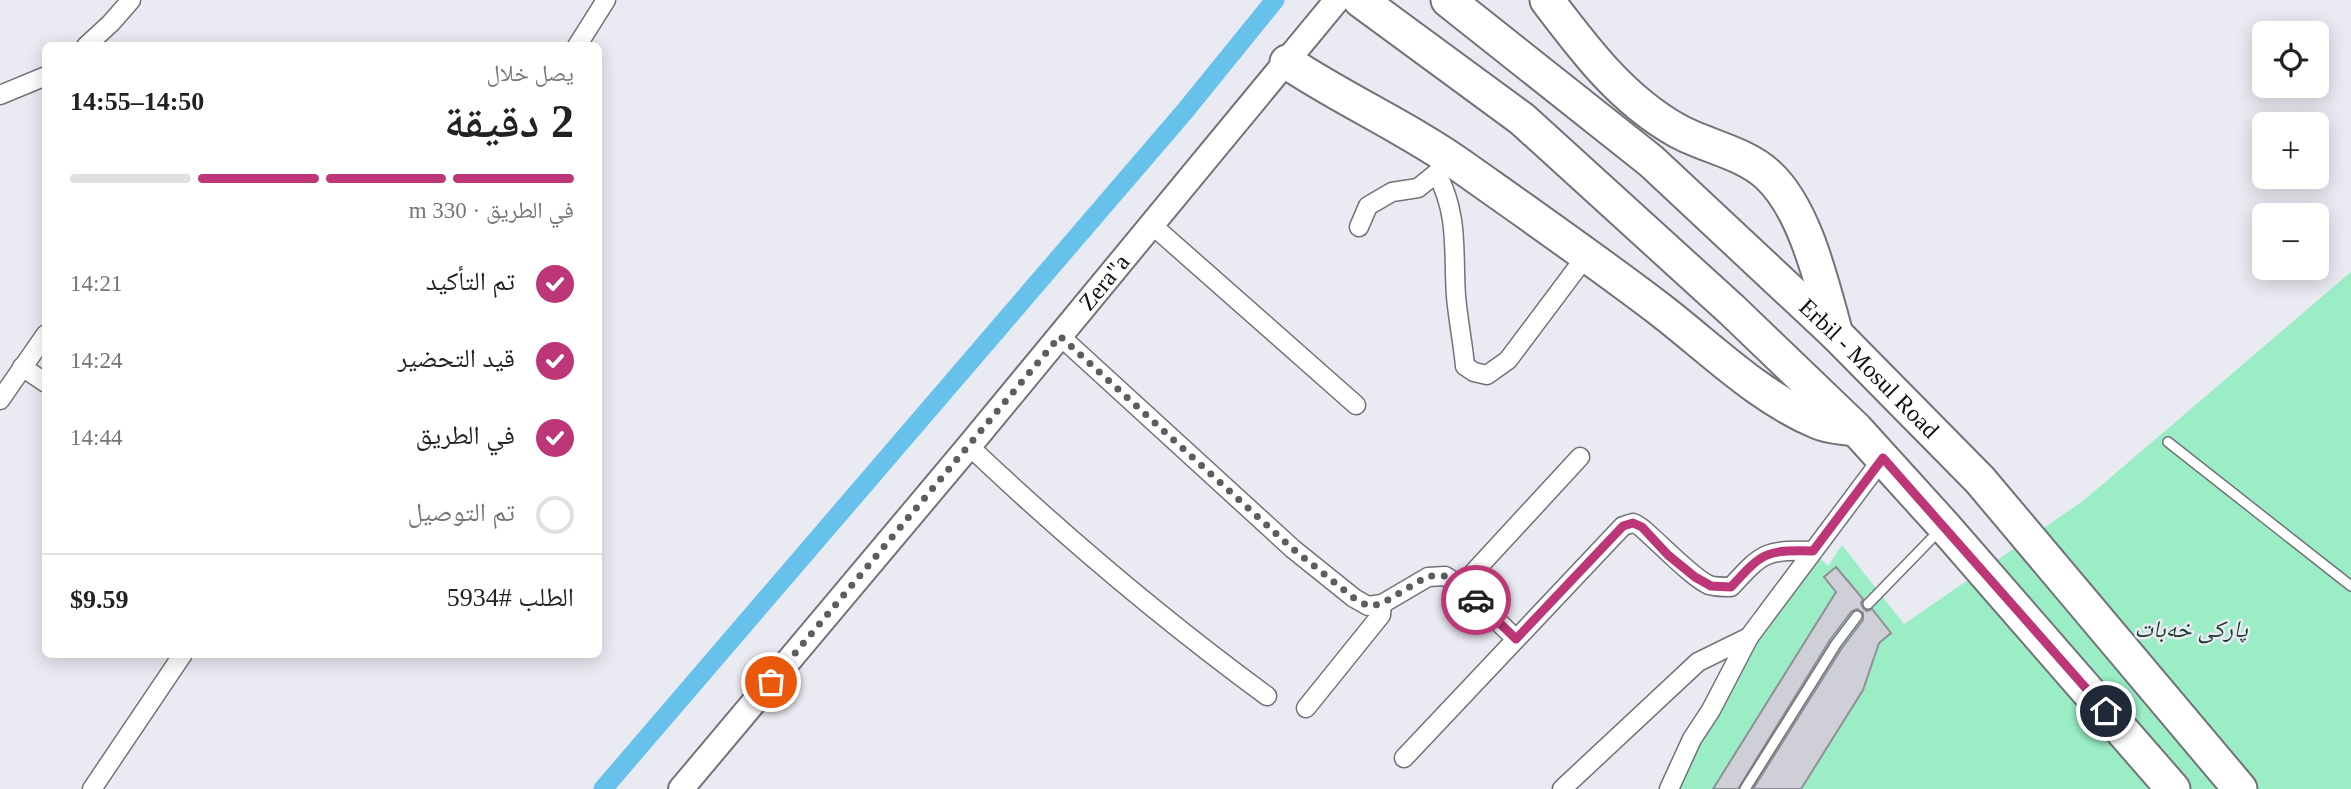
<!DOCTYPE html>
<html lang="ar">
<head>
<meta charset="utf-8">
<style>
	:root { --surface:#fff; --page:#f2f2f2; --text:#222; --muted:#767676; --line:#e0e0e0; --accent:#bc3678 }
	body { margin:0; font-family:"Times New Roman","Noto Naskh Arabic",serif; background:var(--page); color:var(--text); direction:rtl; height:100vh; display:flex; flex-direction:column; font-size:26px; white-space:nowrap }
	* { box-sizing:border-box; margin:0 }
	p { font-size:23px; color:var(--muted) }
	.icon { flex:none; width:38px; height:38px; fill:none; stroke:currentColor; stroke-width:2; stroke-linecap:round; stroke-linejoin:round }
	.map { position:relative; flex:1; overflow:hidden; direction:ltr }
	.details { position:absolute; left:42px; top:42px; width:560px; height:616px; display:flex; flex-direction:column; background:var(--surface); border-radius:10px; box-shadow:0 4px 18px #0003; direction:rtl }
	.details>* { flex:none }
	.buttons { position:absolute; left:2252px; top:21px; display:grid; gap:14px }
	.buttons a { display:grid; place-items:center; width:77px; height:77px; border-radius:10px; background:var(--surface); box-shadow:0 4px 18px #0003; font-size:35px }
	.pin { position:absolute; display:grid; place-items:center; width:60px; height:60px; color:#fff; margin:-30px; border:4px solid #fff; border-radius:50%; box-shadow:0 2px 7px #0007 }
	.courier { position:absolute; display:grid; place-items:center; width:70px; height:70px; margin:-35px; border:5px solid #bc3678; border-radius:50%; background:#fff; color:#222; box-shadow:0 2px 9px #0007 }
	.overview em { font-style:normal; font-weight:600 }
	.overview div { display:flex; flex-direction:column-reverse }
	.overview { display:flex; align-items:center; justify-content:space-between; height:119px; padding:0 28px }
	h1 { font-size:46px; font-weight:600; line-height:52px }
	.bar { display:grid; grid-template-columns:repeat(4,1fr); gap:10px 7px; align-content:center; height:84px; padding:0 28px }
	.bar i { height:9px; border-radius:5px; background:var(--line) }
	.bar .active { background:var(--accent) }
	.bar p { grid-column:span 4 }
	.line { display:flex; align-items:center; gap:18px; padding:0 28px; border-top:2px solid var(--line) }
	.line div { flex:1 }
	ol { padding:0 28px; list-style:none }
	li { display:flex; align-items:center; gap:21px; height:77px }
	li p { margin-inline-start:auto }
	li .icon { padding:7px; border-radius:50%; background:var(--accent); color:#fff; stroke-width:4 }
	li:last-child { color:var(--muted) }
	li i { width:38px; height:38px; border:4px solid var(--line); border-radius:50% }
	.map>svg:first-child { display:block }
	.green { fill:#9aedc5 }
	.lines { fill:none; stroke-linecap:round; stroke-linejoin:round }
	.canal { stroke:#67c2eb; stroke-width:19 }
	.building { fill:#cfcfd7; stroke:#908f97; stroke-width:2 }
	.lane-casing { stroke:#727279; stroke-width:12 }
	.street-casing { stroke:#727279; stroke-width:21 }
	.secondary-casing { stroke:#727279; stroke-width:28 }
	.highway-casing { stroke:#727279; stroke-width:37 }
	.lane { stroke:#fff; stroke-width:9 }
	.street { stroke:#fff; stroke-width:18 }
	.secondary { stroke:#fff; stroke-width:24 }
	.highway { stroke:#fff; stroke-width:33 }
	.done { stroke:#5d5d61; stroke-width:7; stroke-dasharray:0 12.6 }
	.route { stroke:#bc3678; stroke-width:9 }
	.labels { text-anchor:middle; stroke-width:5; stroke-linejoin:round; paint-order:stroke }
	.street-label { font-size:24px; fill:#111113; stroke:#eaeaf2 }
	.park-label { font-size:24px; font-style:italic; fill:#173e2d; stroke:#eaeaf2 }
</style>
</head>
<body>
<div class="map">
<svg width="2351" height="789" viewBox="0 0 2351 789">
	<rect width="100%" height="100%" fill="#eaeaf2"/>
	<!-- green -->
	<polygon class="green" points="2351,272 2351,789 1661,789 1813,551 1828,566 1842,545 1904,624 2083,501"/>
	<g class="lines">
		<!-- canal -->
		<polyline class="canal" points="603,789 1185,111 1275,0"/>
	</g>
	<!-- building -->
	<polygon class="building" points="1836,567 1863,599 1861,603 1863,608 1867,611 1872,609 1891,633 1879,643 1863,690 1801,789 1753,789 1842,648 1863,620 1863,613 1857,609 1851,612 1830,640 1738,789 1713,789 1836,592 1824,577"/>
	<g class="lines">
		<defs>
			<g id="lane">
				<polyline points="2168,442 2351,586"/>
				<polyline points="1868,604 1940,530"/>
				<polyline points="1745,789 1836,644 1857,616"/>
			</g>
			<g id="street">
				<polyline points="86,46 111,23 131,0"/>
				<polyline points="577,46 606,0"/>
				<polyline points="0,95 46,76"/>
				<path d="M1437 174C1459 215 1453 253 1456 296 1458 320 1463 343 1465 366L1474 372 1487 375 1508 360 1586 256"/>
				<polyline points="1151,224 1356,405"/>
				<polyline points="1359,227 1368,206 1392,192 1418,188 1444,167"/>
				<polyline points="1060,336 1293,549 1354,598 1368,606 1382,604 1428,577 1445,576 1461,586 1516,639"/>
				<polyline points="22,367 46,383"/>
				<polyline points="0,400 46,334"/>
				<path d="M969 446C1064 536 1162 619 1267 696"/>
				<polyline points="1461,586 1580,457"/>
				<polyline points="1306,708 1381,615 1382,604"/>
				<path d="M1404 758 1623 526C1624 526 1632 523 1633 523 1643 524 1688 576 1709 585 1715 587 1724 587 1731 587 1763 552 1765 550 1813 551"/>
				<polyline points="92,789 183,654"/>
				<polyline points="1562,789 1698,662 1749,637"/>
				<polyline points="1669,789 1692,739 1711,710 1749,637 1883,458"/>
			</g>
			<g id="secondary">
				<path id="s1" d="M681 789 969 446 1337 0"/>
			</g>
			<g id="highway">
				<polyline points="1360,0 1522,119 1732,310 1856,429 1944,526 2173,789"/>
				<path id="s2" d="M1448 0 1651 161 1836 334 1980 480 2240 789"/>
				<path d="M1547 0C1584 49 1622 100 1678 131 1705 146 1745 153 1768 175 1806 210 1822 285 1836 334"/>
				<path d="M1287 62C1344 100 1408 128 1464 168 1529 214 1595 260 1658 308 1709 347 1758 397 1818 422 1829 427 1842 427 1854 429"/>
			</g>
		</defs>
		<!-- lane casing -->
		<use href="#lane" class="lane-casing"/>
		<!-- street casing -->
		<use href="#street" class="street-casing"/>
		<!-- secondary casing -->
		<use href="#secondary" class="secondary-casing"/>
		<!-- highway casing -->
		<use href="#highway" class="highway-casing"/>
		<!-- lane -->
		<use href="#lane" class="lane"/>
		<!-- street -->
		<use href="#street" class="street"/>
		<!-- secondary -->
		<use href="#secondary" class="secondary"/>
		<!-- highway -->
		<use href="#highway" class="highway"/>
	</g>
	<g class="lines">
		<!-- done -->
		<polyline class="done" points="771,682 1060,336 1293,549 1354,598 1368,606 1381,604 1428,576 1445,576 1461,586 1476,600"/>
		<!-- route -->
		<path class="route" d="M1476 600 1516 639 1623 526 1633 523 1642 527 1668 555 1695 577 1711 586 1731 587C1763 552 1765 550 1813 551L1883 458 2106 711"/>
	</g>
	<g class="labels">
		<!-- street labels -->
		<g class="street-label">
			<text dy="8" stroke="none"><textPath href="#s1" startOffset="660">Zera"a</textPath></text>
			<text dy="8" stroke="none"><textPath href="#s2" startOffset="560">Erbil - Mosul Road</textPath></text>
		</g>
		<!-- park labels -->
		<g class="park-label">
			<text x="2191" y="637">پارکی خەبات</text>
		</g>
	</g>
</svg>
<div class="buttons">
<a><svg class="icon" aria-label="locate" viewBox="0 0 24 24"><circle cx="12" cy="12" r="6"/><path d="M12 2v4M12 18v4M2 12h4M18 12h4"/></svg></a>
<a>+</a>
<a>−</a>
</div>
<div class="pin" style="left:771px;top:682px;background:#ea580c"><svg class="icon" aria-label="bag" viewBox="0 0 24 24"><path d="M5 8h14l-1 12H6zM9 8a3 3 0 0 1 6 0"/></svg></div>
<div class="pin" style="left:2106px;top:711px;background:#1f2937"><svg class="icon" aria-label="home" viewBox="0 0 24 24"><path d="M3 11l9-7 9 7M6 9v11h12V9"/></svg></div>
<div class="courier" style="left:1476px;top:600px"><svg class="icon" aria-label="car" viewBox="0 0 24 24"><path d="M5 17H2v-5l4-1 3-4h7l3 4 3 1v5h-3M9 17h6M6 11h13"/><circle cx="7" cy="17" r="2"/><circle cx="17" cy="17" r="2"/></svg></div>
<section class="details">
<div class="overview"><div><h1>2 دقيقة</h1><p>يصل خلال</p></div><em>14:50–14:55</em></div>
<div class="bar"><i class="active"></i><i class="active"></i><i class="active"></i><i></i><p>في الطريق · 330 m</p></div>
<ol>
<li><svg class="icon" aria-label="check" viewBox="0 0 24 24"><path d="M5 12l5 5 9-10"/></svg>تم التأكيد<p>14:21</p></li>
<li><svg class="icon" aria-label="check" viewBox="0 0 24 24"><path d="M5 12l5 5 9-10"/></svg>قيد التحضير<p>14:24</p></li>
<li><svg class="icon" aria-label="check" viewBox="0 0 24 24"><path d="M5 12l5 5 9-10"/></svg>في الطريق<p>14:44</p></li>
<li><i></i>تم التوصيل</li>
</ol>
<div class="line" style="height:91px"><div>الطلب #5934</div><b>$9.59</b></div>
</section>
</div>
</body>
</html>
